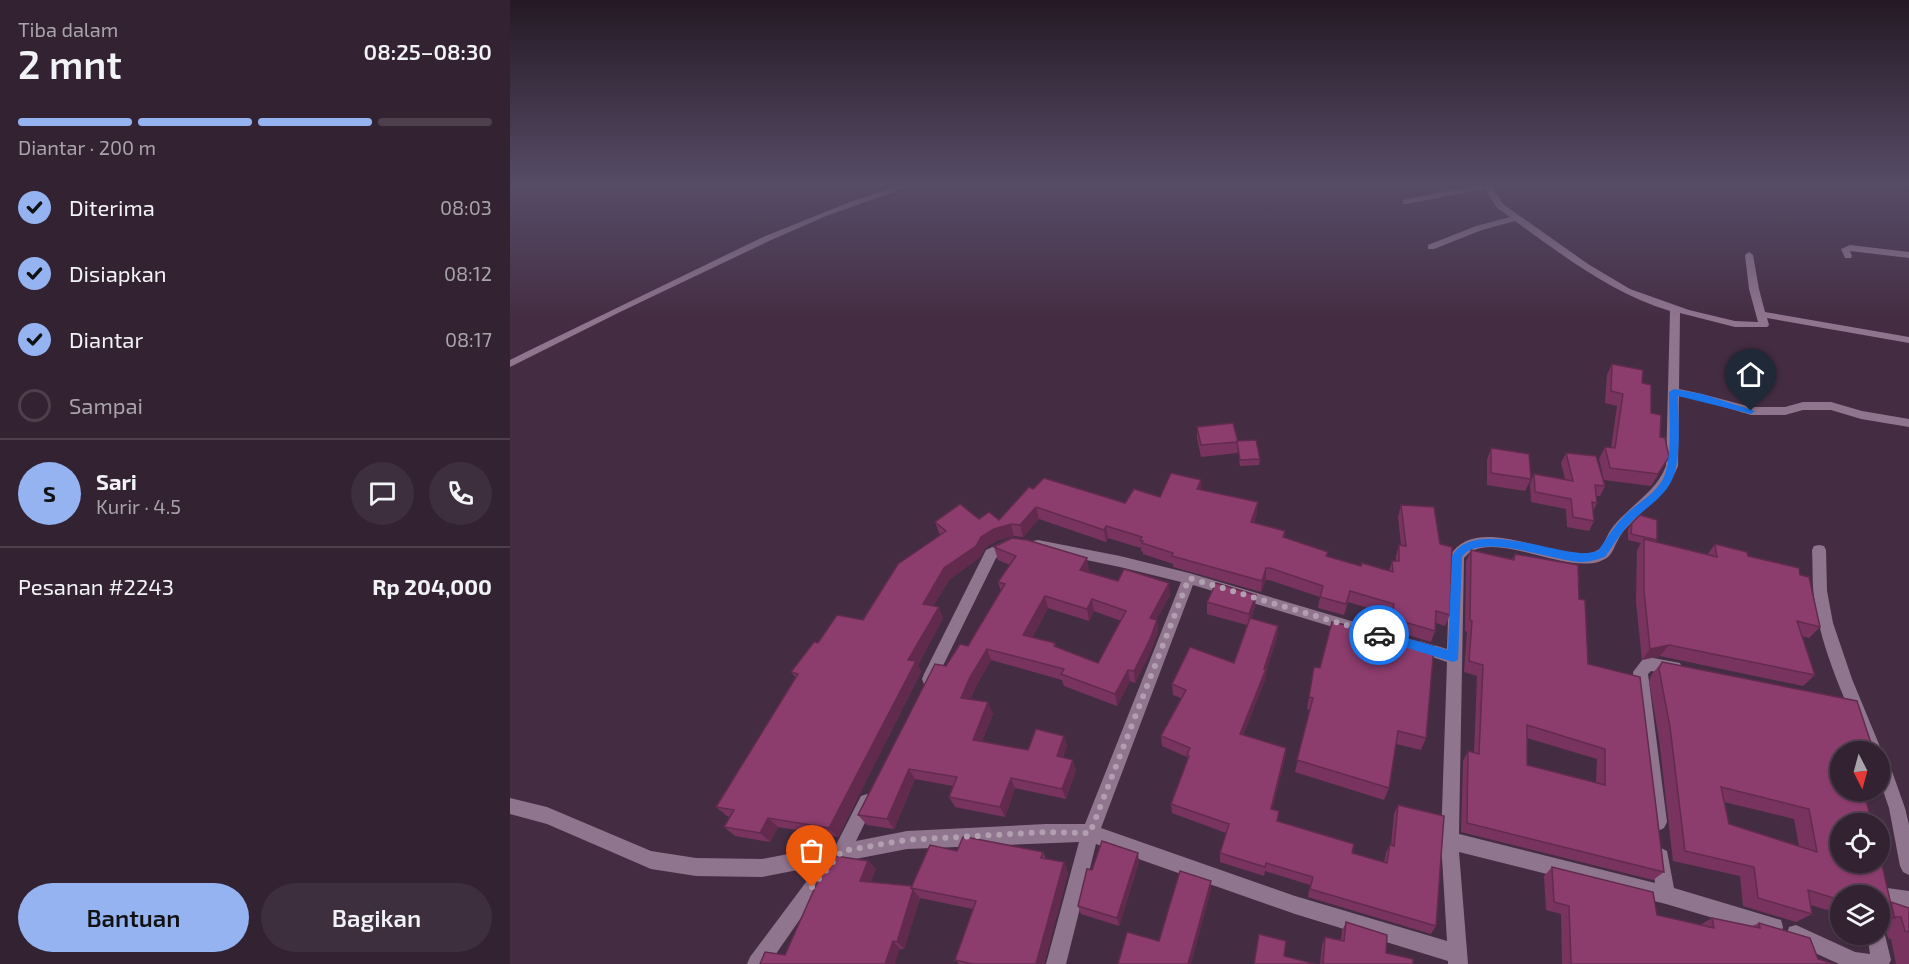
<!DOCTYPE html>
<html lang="id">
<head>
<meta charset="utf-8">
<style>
	:root { --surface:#332232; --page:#3e2f3e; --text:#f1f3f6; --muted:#a9a4ac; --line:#4e3f4d; --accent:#95b2f1 }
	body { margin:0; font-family:"Exo 2",sans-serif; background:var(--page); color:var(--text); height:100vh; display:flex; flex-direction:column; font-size:22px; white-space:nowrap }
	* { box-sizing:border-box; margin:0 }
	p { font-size:20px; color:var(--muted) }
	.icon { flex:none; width:33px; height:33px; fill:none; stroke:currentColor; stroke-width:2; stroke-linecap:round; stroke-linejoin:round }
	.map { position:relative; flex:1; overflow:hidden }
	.panel { display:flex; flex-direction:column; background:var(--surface); width:510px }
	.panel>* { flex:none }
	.needle { width:39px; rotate:174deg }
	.tools { position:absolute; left:1320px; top:741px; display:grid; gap:12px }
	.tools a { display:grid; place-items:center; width:60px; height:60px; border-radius:50%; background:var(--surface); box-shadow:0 2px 4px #0004,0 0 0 2px var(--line); font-size:30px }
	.pin { position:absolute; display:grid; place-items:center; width:51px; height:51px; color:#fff; margin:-62px -26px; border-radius:50% 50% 50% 0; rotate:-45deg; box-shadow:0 0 6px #0007 }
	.pin .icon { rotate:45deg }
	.courier { position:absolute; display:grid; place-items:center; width:60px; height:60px; margin:-30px; border:4px solid #1a73e8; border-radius:50%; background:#fff; color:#222; box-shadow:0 2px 8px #0007 }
	.summary em { font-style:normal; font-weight:600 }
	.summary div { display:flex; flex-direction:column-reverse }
	.summary { display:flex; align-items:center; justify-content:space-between; height:102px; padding:0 18px }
	h1 { font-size:39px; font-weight:600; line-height:45px }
	.bar { display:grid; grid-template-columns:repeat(4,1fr); gap:9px 6px; align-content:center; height:72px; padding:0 18px }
	.bar i { height:8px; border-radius:4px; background:var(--line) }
	.bar .selected { background:var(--accent) }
	.bar p { grid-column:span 4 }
	.line { display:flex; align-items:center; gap:15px; padding:0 18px; border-top:2px solid var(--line) }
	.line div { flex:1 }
	.round { display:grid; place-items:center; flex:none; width:63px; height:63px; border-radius:32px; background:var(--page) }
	ol { padding:0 18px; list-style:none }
	li { display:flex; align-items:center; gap:18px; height:66px }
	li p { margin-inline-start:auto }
	li .icon { padding:6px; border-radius:50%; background:var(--accent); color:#111; stroke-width:4 }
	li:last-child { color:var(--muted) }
	li i { width:33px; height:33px; border:3px solid var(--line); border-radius:50% }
	.primary-button { display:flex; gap:12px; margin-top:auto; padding:12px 18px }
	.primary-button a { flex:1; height:69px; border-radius:36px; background:var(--accent); color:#111; font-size:24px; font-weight:600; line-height:69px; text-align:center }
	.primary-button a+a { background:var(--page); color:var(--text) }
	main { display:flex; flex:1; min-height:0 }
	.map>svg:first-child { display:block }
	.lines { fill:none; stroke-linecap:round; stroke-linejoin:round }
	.street { fill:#90758f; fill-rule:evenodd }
	.wall { fill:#78345f; fill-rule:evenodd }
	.shaded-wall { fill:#622b4d }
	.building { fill:#8c3d6e; stroke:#622b4d; stroke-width:1.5; fill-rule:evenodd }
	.route { fill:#1a73e8 }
	.done { stroke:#b19fb0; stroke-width:6; stroke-dasharray:0 10.8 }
</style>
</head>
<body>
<main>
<section class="panel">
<div class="summary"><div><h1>2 mnt</h1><p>Tiba dalam</p></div><em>08:25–08:30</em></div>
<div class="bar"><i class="selected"></i><i class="selected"></i><i class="selected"></i><i></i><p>Diantar · 200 m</p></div>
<ol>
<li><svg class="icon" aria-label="check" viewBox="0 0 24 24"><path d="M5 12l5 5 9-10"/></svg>Diterima<p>08:03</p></li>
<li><svg class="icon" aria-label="check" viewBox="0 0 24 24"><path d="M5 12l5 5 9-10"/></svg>Disiapkan<p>08:12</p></li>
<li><svg class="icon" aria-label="check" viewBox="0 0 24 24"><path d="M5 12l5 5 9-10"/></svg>Diantar<p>08:17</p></li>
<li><i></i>Sampai</li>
</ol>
<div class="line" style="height:108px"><b class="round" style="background:var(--accent);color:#111">S</b><div><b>Sari</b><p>Kurir · 4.5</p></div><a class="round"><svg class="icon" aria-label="chat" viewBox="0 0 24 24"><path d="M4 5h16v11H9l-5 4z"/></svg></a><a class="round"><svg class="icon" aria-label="phone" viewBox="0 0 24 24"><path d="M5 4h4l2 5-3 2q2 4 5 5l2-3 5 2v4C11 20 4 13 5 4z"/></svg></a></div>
<div class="line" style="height:78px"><div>Pesanan #2243</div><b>Rp 204,000</b></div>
<div class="primary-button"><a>Bantuan</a><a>Bagikan</a></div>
</section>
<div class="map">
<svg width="1399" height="964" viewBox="0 0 1399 964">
	<rect width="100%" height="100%" fill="#442d43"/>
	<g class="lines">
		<!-- street -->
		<g class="street">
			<polygon points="394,184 406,184 316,216 259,241 110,312 0,367 0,360 18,351 253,237 340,202"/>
			<path d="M972 184H980L993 204 1078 264 1120 289 1179 310 1225 321 1248 322 1239 289 1235 255 1239 252 1243 255 1249 289 1255 312 1399 337V343L1257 318 1259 325 1257 327H1225L1170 313 1169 389 1192 394 1241 407H1275L1293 402H1321L1352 411 1399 419V427L1351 419 1321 410H1293L1275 415H1241L1191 400 1169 396 1168 466C1158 491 1140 503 1122 522 1117 527 1111 533 1108 540 1105 545 1103 552 1099 556 1071 581 999 535 964 550 960 551 957 555 954 558L949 834 1145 883 1142 857 1145 851 1151 848 1157 851 1164 888 1271 920 1273 927 1271 934 1264 936 1156 904 949 852 958 964H938V961L785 914 586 844 556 964H536L569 842 397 849 335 861 308 893 259 964H237L240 957 308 866 252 877 186 876 141 869 37 824 0 814V798L37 807 141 851 186 858 252 859 326 845 351 796 357 794 363 796 365 802 346 841 397 831 536 824H575L671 582 610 567 523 549 522 545 523 541 528 540 610 556 679 573 858 626 860 630 858 634 853 636 683 585 591 828 785 896 937 941 931 841 937 662 905 651 903 647 905 643 910 641 937 649 940 556C968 508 1058 569 1088 550 1094 546 1096 537 1100 531 1104 525 1109 519 1115 514 1131 498 1148 487 1156 466L1160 311C1101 293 1054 256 1005 221L972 230 924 249H918V245L966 226 1000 217 987 208 975 189 896 204H893V200Z"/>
			<polygon points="1340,245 1399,252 1399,258 1340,251 1342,256 1341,258 1335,258 1331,249"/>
			<polygon points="499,539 504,540 505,544 504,548 486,558 424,684 419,686 414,684 412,679 414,674 476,550"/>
			<path d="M1309 545 1314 546 1316 550 1317 591 1323 623 1342 679 1373 754 1378 760 1395 808 1399 825V875L1393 872 1390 866 1379 808 1370 782V752H1358C1336 702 1311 651 1304 597 1302 581 1303 566 1302 550L1304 546Z"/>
			<polygon points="1138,657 1170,663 1172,668 1170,673 1165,675 1141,671 1138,674 1157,822 1154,828 1148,831 1142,828 1139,822 1123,672 1133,659"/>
			<polygon points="1370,887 1399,891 1399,909 1370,905 1370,896 1361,896 1364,890"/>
			<polygon points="1286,925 1345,952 1360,954 1357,934 1370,934 1370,926 1373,927 1381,960 1379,964 1329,964 1279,941 1277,934 1279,927"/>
		</g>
	</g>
	<!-- wall -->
	<g class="wall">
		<polygon points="1102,364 1132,383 1141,413 1150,437 1159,457 1141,486 1094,480 1089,459 1095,447 1101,448 1107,406 1095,403 1097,375"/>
		<polygon points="687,427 728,441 750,459 749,465 730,466 728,451 727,453 691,457 687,438"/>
		<polygon points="981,448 1021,479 1015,491 977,485 977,460"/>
		<polygon points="1056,453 1095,486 1090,496 1086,496 1087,503 1083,511 1084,521 1079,531 1057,527 1056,509 1021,502 1020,484 1024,474 1055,479 1051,463"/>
		<polygon points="691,480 691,490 747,513 744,523 775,531 774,538 818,552 817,557 851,566 879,571 882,561 886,561 886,556 889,545 891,545 888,517 891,505 940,615 935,626 926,623 925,631 921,642 878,629 881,615 838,602 834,615 808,608 810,597 759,580 756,580 751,592 663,567 663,564 633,554 633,552 631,551 631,548 598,538 596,542 529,519 513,537 504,536 488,540 475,548 470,557 439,580 423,606 433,618 408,665 411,672 328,837 268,827 260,842 225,836 214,827 220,817 217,816 206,807 286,678 281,672 308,643 353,620 431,535 429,533 425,522 469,519 489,520 523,489 615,503 650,497"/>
		<polygon points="1122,523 1147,540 1146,542 1197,555 1205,544 1290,575 1310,627 1299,638 1292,636 1305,675 1293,686 1150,656 1132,660 1126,602 1127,550 1131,543 1118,540 1118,529"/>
		<path d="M484 547 579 570 578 572 660 595 646 620H647L648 632 641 651 625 683 620 681 607 706 554 686 552 680 481 660 465 688 460 700 483 714 472 741 518 750 557 746 553 757 566 770 556 799 505 788 495 817 445 807 439 797 443 786 405 779 384 829 357 825 348 815 436 666 458 646 491 591 488 582 500 565 488 560ZM538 608 579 621 584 611 611 621 588 663 546 647 545 643 522 638Z"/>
		<path d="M961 550 1002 559 1005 554 1069 599 1078 664 1154 872 1143 880 951 832 953 761 958 751 964 752 967 676 954 672 957 632 955 631 956 562ZM1017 738 1087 759 1086 783 1017 765Z"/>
		<polygon points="746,595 745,606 741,618 768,626 767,637 756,672 755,680 733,735 776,748 775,758 762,809 768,821 842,853 874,863 876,853 880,844 881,845 884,814 888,805 926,926 921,934 798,897 800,885 755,871 754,876 710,862 710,853 716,833 662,813 661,804 677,761 677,757 652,746 651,736 671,698 663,695 662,684 724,663 737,625 697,614 697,602"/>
		<path d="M1152 662 1330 752 1364 798 1357 803 1381 903 1399 908V964H1386L1381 939 1378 938 1374 925 1370 926V896H1330V914L1301 905 1302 914 1286 922 1233 906 1230 876 1163 861 1149 739 1139 681 1142 674ZM1214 802 1284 819 1289 846 1219 824Z"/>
		<polygon points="804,667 916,738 911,750 886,744 879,788 874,800 785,772 800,710 797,709"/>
		<polygon points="447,851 533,852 536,859 554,862 558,873 534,964 449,964 445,960 463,909 410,898 394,949 275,955 358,861 366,869 360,882 402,886"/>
		<polygon points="629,862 609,926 571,914 568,906 582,870"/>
		<polygon points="1042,867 1147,915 1190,925 1202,918 1242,926 1249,923 1308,959 1324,964 1052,964 1051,914 1036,910 1034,876"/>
		<polygon points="836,922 876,953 903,964 810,964 812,945 815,937 831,941 832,931"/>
	</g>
	<!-- shaded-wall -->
	<g class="shaded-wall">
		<polygon points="691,480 691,491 687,489"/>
		<polygon points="748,502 747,513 740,534 741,522"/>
		<polygon points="526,507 529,519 513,537 510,525"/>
		<polygon points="501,524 504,536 488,540 475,548 470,557 439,580 418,615 413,604 434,568 471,537 484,529"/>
		<polygon points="596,526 598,538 596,542 594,530"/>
		<polygon points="577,558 579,570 572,582 570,570"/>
		<polygon points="756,568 756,580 751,592 752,581"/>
		<polygon points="659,583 660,595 641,630 640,618"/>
		<polygon points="746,595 745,606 738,626 739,614"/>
		<polygon points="535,596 538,608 517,647 513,635"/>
		<polygon points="582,599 584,611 579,621 577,609"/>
		<polygon points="429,607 433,618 408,665 411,672 328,837 319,828 398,660"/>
		<polygon points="647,620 648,632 641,651 625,683 624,671"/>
		<polygon points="768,626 767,637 756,672 755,680 729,745 730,734 754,669"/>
		<polygon points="1159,645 1150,656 1132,660 1140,649"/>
		<polygon points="477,649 481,660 465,688 456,709 451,698 460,677"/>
		<polygon points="618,670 620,681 607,706 605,694"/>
		<polygon points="478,702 483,714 468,751 463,740"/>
		<polygon points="554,736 557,746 550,766 547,756"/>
		<polygon points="776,748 775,758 760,818 761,809"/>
		<polygon points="563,760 566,770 556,799 552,789"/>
		<polygon points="399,769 405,779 384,829 377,819"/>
		<polygon points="501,778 505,788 495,817 490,807"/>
		<polygon points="258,818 268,827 260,842 250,833"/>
		<polygon points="628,853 629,862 609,926 607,918"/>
		<polygon points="358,861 366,869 358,889 350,881"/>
		<polygon points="554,862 558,873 534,964 526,964"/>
		<polygon points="701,881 701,890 681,964 678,964"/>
		<polygon points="403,890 410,898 394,949 387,942"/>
		<polygon points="383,941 390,948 385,964 375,964"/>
	</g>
	<!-- building -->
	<g class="building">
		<polygon points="1102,364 1133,370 1132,383 1141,385 1141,413 1151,415 1150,437 1155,438 1159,457 1148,474 1100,468 1095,447 1105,448 1113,394 1101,391"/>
		<polygon points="723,423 728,442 691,445 687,427"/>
		<polygon points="746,440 750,459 730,460 727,441"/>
		<polygon points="981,448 1019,454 1021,479 981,473"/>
		<polygon points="1056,453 1086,456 1095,486 1085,485 1087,503 1082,502 1084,521 1063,517 1061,499 1025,492 1024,474 1063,481"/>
		<polygon points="661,473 691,480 687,489 748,502 741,522 775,531 773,537 818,552 816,556 851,566 852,563 883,572 882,561 889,561 889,545 896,546 891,505 924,507 930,544 942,547 940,615 926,611 925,631 881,618 884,604 840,591 836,604 810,597 813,586 760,568 756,568 752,581 662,556 663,553 632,543 633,541 630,540 632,537 596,526 594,530 526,507 510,525 501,524 484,529 471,537 466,546 434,568 413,604 429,607 398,660 406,661 319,828 258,818 250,833 214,827 224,810 206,807 288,674 281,672 304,642 308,643 327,615 353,620 388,564 436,531 425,522 450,504 469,519 479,512 489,520 519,487 523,489 534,478 615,503 624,489 650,497"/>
		<polygon points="1130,515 1147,520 1147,540 1121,534 1122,523"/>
		<path d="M502 538 517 540 577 558 570 570 608 581 614 569 659 583 640 618 647 620 640 639 624 671 618 670 605 694 551 674 554 669 477 649 460 677 451 698 478 702 463 740 518 750 526 729 554 736 547 756 563 760 552 789 501 778 490 807 439 797 447 777 399 769 377 819 348 815 425 664 436 666 450 644 458 646 495 584 488 582 506 556 484 547ZM535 596 577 609 582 599 616 611 588 663 544 646 545 643 513 635Z"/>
		<polygon points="1134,539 1207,557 1205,544 1237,552 1238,556 1289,568 1290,575 1299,577 1310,627 1287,621 1305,675 1159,645 1140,649 1134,591"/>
		<path d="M961 550 1004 560 1005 554 1068 565 1069 599 1075 600 1078 664 1130 677 1154 872 957 823 958 751 969 754 973 665 959 661 962 621 960 620ZM1017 725 1095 749V785L1017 765Z"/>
		<polygon points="706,583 746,595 739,614 697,602"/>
		<polygon points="740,618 768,626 754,669 756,669 730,734 776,748 761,809 769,811 767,821 844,844 842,853 877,863 880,844 884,846 888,805 934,816 926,926 800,889 803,877 756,863 755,867 710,853 719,824 661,804 679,756 677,755 680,748 651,736 676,690 662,684 680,647 724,663"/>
		<polygon points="822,622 878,634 878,633 924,646 916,738 888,731 879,788 787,760 803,698 799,697 804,667 810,668"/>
		<path d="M1152 662 1347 701 1364 752H1330V790H1362L1364 798 1355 796 1362 824H1330V862H1370V856L1384 918 1370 913V896H1330V900L1298 890 1302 914 1248 898 1244 867 1175 851 1160 727 1149 669ZM1211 787 1299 809 1307 852 1219 824Z"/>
		<polygon points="453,837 456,837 533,852 531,858 554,862 526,964 463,964 445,960 466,901 401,888 420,845 447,851"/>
		<polygon points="592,841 628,853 607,918 568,906 577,869 582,870"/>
		<polygon points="326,856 358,861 350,881 402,886 401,888 403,890 387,942 383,941 375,964 250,964 255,952 275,955 311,874"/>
		<polygon points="1042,867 1143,892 1147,915 1204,928 1202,918 1250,928 1249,923 1300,938 1308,959 1324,964 1061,964 1059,906 1044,902"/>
		<polygon points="670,871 701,881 678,964 608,964 617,932 649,941"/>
		<polygon points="1381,902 1399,908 1399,933 1399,932 1395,931 1391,917 1385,917 1385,919"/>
		<polygon points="836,922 877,935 876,953 903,959 903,964 813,964 815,937 834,941"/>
		<polygon points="749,934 776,941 774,956 805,964 744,964"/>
	</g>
	<!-- sky -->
	<linearGradient id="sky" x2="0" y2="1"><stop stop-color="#251925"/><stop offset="0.58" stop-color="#564c66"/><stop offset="1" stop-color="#564c66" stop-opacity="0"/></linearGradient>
	<rect width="1399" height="319" fill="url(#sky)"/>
	<!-- route -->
	<path class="route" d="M1164 389 1192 394 1245 411 1241 414 1168 396C1168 419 1172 459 1162 480 1154 497 1137 507 1123 520 1112 531 1104 544 1095 557 1088 559 1080 562 1072 562 1047 562 969 531 952 557L948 660 943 662 865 638V631L869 630 938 650 942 556C962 520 1037 551 1070 553 1076 554 1082 552 1088 551 1097 538 1105 525 1116 514 1128 503 1145 494 1153 479 1163 459 1159 416 1159 392Z"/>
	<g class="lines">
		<!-- done -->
		<polyline class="done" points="302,887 332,851 396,840 536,832 580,833 679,578 869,635"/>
	</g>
</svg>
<div class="tools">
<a><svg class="needle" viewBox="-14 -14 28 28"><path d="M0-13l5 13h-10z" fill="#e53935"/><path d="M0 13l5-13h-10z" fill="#a9a4ac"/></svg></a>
<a><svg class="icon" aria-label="locate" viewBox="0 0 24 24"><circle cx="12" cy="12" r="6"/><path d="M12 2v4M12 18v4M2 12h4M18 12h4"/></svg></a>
<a><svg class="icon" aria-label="layers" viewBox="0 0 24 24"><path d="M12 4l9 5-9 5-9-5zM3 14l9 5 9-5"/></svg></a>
</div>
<div class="pin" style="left:302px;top:887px;background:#ea580c"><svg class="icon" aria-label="bag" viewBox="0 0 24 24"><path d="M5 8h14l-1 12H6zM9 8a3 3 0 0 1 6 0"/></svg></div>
<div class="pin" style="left:1241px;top:411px;background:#1f2937"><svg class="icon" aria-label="home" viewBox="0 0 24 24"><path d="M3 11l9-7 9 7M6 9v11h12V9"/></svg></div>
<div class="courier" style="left:869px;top:635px"><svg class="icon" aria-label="car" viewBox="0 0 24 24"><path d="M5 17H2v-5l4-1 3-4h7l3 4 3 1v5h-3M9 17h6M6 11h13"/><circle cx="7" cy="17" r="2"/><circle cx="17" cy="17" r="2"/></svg></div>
</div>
</main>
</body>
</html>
